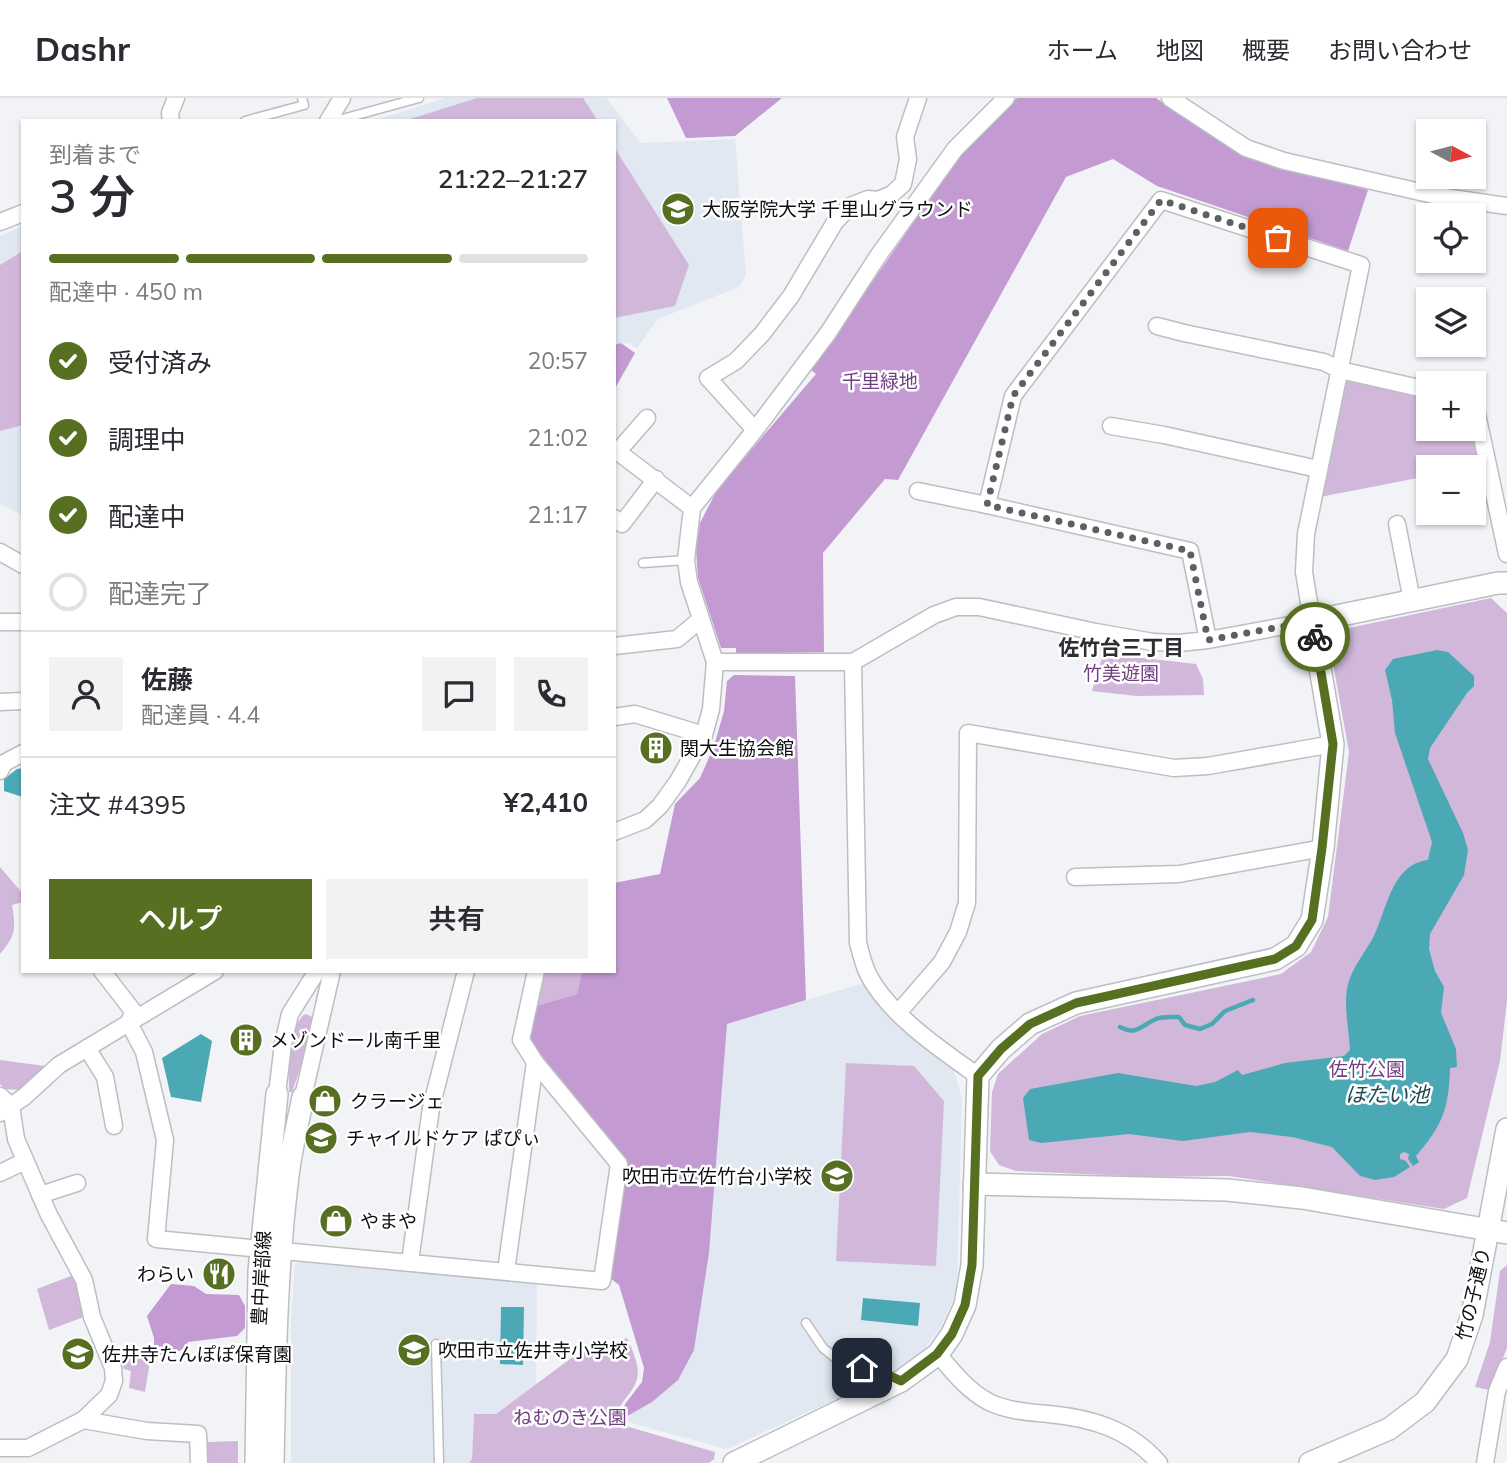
<!DOCTYPE html>
<html lang="ja">
<head>
<meta charset="utf-8">
<style>
	:root { --surface:#fff; --page:#f2f2f3; --text:#2b2b33; --muted:#7c7c81; --line:#e1e1e2; --accent:#576f20 }
	body { margin:0; font-family:Mulish,"Noto Sans JP",sans-serif; background:var(--page); color:var(--text); height:100vh; display:flex; flex-direction:column; font-size:26px; white-space:nowrap }
	* { box-sizing:border-box; margin:0 }
	p { font-size:23px; color:var(--muted) }
	.icon { flex:none; width:38px; height:38px; fill:none; stroke:currentColor; stroke-width:2; stroke-linecap:round; stroke-linejoin:round }
	.map { position:relative; flex:1; overflow:hidden }
	.drawer { position:absolute; left:21px; top:21px; width:595px; height:854px; display:flex; flex-direction:column; background:var(--surface); border-radius:0px; box-shadow:0 2px 5px #0004 }
	.drawer>* { flex:none }
	.needle { width:46px; rotate:97deg }
	.buttons { position:absolute; left:1416px; top:21px; display:grid; gap:14px }
	.buttons a { display:grid; place-items:center; width:70px; height:70px; border-radius:0px; background:var(--surface); box-shadow:0 2px 5px #0004; font-size:35px }
	.pin { position:absolute; display:grid; place-items:center; width:60px; height:60px; color:#fff; margin:-30px; border-radius:14px; box-shadow:0 4px 10px #0006 }
	.courier { position:absolute; display:grid; place-items:center; width:70px; height:70px; margin:-35px; border:5px solid #576f20; border-radius:50%; background:#fff; color:#222; box-shadow:0 2px 9px #0007 }
	.summary em { font-style:normal; font-weight:600 }
	.summary div { display:flex; flex-direction:column-reverse }
	.summary { display:flex; align-items:center; justify-content:space-between; height:119px; padding:0 28px }
	h1 { font-size:46px; font-weight:600; line-height:52px }
	.bar { display:grid; grid-template-columns:repeat(4,1fr); gap:10px 7px; align-content:center; height:84px; padding:0 28px }
	.bar i { height:9px; border-radius:5px; background:var(--line) }
	.bar .active { background:var(--accent) }
	.bar p { grid-column:span 4 }
	.line { display:flex; align-items:center; gap:18px; padding:0 28px; border-top:2px solid var(--line) }
	.line div { flex:1 }
	.round { display:grid; place-items:center; flex:none; width:74px; height:74px; border-radius:0px; background:var(--page) }
	ol { padding:0 28px; list-style:none }
	li { display:flex; align-items:center; gap:21px; height:77px }
	li p { margin-inline-start:auto }
	li .icon { padding:7px; border-radius:50%; background:var(--accent); color:#fff; stroke-width:4 }
	li:last-child { color:var(--muted) }
	li i { width:38px; height:38px; border:4px solid var(--line); border-radius:50% }
	.button { display:flex; gap:14px; margin-top:auto; padding:14px 28px }
	.button a { flex:1; height:80px; border-radius:0px; background:var(--accent); color:#fff; font-size:28px; font-weight:600; line-height:80px; text-align:center }
	.button a+a { background:var(--page); color:var(--text) }
	header { display:flex; align-items:center; gap:42px; box-sizing:border-box; height:98px; padding:0 35px; background:var(--surface); border-bottom:2px solid var(--line) }
	header strong { font-size:33px }
	nav { display:flex; gap:38px; margin-inline-start:auto; font-size:24px }
	.map>svg:first-child { display:block }
	.built { fill:#e2e8f2 }
	.green { fill:#d1b8da }
	.forest { fill:#c39bd2 }
	.water { fill:#4ba8b5 }
	.lines { fill:none; stroke-linecap:round; stroke-linejoin:round }
	.stream { stroke:#4ba8b5; stroke-width:4.5 }
	.lane-casing { stroke:#bcbec2; stroke-width:11 }
	.street-casing { stroke:#bcbec2; stroke-width:19 }
	.secondary-casing { stroke:#bcbec2; stroke-width:24 }
	.lane { stroke:#fff; stroke-width:8 }
	.street { stroke:#fff; stroke-width:16 }
	.secondary { stroke:#fff; stroke-width:21 }
	.done { stroke:#5d5f61; stroke-width:7; stroke-dasharray:0 12.6 }
	.route { stroke:#576f20; stroke-width:9 }
	.labels { text-anchor:middle; stroke-width:5; stroke-linejoin:round; paint-order:stroke }
	.poi-label { font-size:19px; fill:#0e0f10; stroke:#fff; text-anchor:start }
	.park-label { font-size:19px; fill:#703e81; stroke:#fff }
	.street-label { font-size:19px; fill:#0e0f10; stroke:#fff }
	.neighbourhood-label { font-size:21px; font-weight:bold; fill:#2d2f32; stroke:#fff }
	.water-label { font-size:21px; font-style:italic; fill:#204a50; stroke:#fff }
</style>
</head>
<body>
<header>
<strong>Dashr</strong>
<nav><a>ホーム</a><a>地図</a><a>概要</a><a>お問い合わせ</a></nav>
</header>
<div class="map">
<svg width="1507" height="1365" viewBox="0 0 1507 1365">
	<rect width="100%" height="100%" fill="#f1f3f7"/>
	<!-- built -->
	<g class="built">
		<polygon points="446,0 606,0 641,45 735,41 746,177 739,189 658,221 637,250 628,245 614,246 614,23 372,23"/>
		<polygon points="23,128 23,418 0,405 0,138"/>
		<polygon points="864,885 894,921 954,972 962,1001 957,1192 941,1229 924,1251 885,1279 727,1351 627,1324 624,1320 652,1304 694,1252 709,1155 727,926"/>
		<polygon points="302,1161 537,1183 536,1287 496,1316 474,1316 472,1361 469,1365 291,1365 291,1217 295,1167"/>
	</g>
	<!-- green -->
	<g class="green">
		<polygon points="477,0 583,0 598,23 404,23"/>
		<polygon points="614,49 689,167 675,208 614,220"/>
		<polygon points="23,153 23,327 0,333 0,167"/>
		<polygon points="1352,282 1428,298 1428,331 1474,331 1482,367 1471,369 1428,369 1428,378 1320,399 1346,284"/>
		<polygon points="1491,500 1507,515 1507,903 1500,963 1467,1100 1444,1111 1229,1078 1150,1079 1016,1073 999,1067 990,1053 992,994 998,976 1042,936 1080,918 1281,876 1311,854 1328,819 1349,654 1330,549 1344,531"/>
		<polygon points="1105,550 1143,560 1196,566 1203,581 1204,597 1137,598 1092,593"/>
		<path d="M0 769 23 796V804L12 807C16 831 16 837 0 856Z"/>
		<polygon points="544,873 582,873 577,896 536,908"/>
		<path d="M305 916 311 918 314 925 313 933 292 994H289C289 973 287 930 305 916Z"/>
		<polygon points="0,962 45,968 20,992 5,991 0,986"/>
		<polygon points="846,965 914,968 944,1003 936,1168 836,1163"/>
		<polygon points="1507,1167 1507,1250 1490,1292 1475,1289 1490,1244 1500,1173"/>
		<polygon points="76,1176 89,1217 49,1232 37,1191"/>
		<path d="M627 1240C632 1252 642 1270 636 1284 631 1297 621 1302 616 1318L622 1327 715 1354 714 1361 709 1365H469L472 1361 474 1316H496L574 1258Z"/>
		<polygon points="123,1252 151,1257 145,1294 129,1290 131,1273 124,1271 121,1264"/>
		<polygon points="238,1343 238,1365 204,1365 205,1348 208,1344"/>
	</g>
	<!-- forest -->
	<g class="forest">
		<polygon points="667,0 782,0 735,38 686,40"/>
		<polygon points="1017,0 1156,0 1242,58 1368,92 1348,153 1157,88 1113,61 1066,79 898,382 885,381 823,455 824,554 736,556 736,550 721,550 698,480 696,452 700,425 717,392 816,276 811,272 959,59"/>
		<polygon points="621,245 635,255 614,292 614,247"/>
		<polygon points="734,577 795,578 806,902 727,926 709,1155 694,1252 678,1282 652,1304 624,1320 623,1315 625,1306 642,1284 644,1270 619,1187 610,1180 626,1064 528,942 536,908 577,896 582,873 614,873 614,785 660,776 675,706 700,680 714,648 724,613 727,583"/>
		<path d="M171 1186 194 1188 206 1196 239 1197 245 1208V1230L237 1238 188 1244C181 1257 167 1258 154 1256V1240L147 1218Z"/>
	</g>
	<!-- water -->
	<g class="water">
		<path d="M1437 552 1448 554 1474 578V588L1467 595 1430 650 1428 661 1463 735 1468 752 1464 777 1430 836 1429 851 1435 873 1444 889 1441 915 1456 951 1457 969 1450 970C1449 1011 1442 1028 1416 1058L1419 1064 1413 1068 1408 1061 1409 1056 1404 1054 1400 1056V1061L1406 1063 1410 1069 1394 1079 1375 1082 1360 1078 1332 1049 1292 1039 1250 1034 1183 1043 1129 1036 1041 1045 1029 1042 1023 1000 1030 991 1118 975 1196 988 1215 984 1238 972 1242 977 1285 965 1344 958 1350 952C1349 931 1343 908 1348 886 1352 870 1366 853 1374 838 1387 811 1392 766 1428 762L1432 744 1395 635 1392 602 1385 572 1393 561Z"/>
		<polygon points="23,670 23,699 4,693 4,681 17,671"/>
		<polygon points="201,936 212,943 201,1004 171,999 162,960"/>
		<polygon points="863,1200 920,1205 918,1228 861,1222"/>
		<polygon points="501,1209 524,1209 523,1267 500,1266"/>
	</g>
	<g class="lines">
		<!-- stream -->
		<path class="stream" d="M1120 929C1137 938 1141 927 1156 921 1162 918 1172 919 1179 919L1185 927 1200 931 1212 926 1225 913 1253 902"/>
		<defs>
			<g id="lane">
				<polyline points="245,23 304,7 302,0"/>
				<polyline points="335,23 419,0"/>
				<polyline points="643,465 686,462"/>
				<polyline points="806,1225 823,1250 844,1267 880,1273 897,1281"/>
				<polyline points="436,1246 439,1365"/>
			</g>
			<g id="street">
				<polyline points="1170,0 1246,50 1284,63 1438,98 1507,108"/>
				<polyline points="171,23 170,15 176,0"/>
				<polyline points="328,23 342,0"/>
				<polyline points="0,124 23,115"/>
				<polyline points="1157,228 1184,235 1324,264 1340,272 1428,292"/>
				<polyline points="1474,302 1507,456"/>
				<polyline points="1111,328 1164,337 1318,371"/>
				<polyline points="755,332 708,280 736,263 762,236 791,198 835,124 850,108 868,101 878,102 892,96 903,86 908,61 905,39 918,0"/>
				<polyline points="614,351 692,410"/>
				<polyline points="619,352 647,320"/>
				<polyline points="918,393 987,407"/>
				<polyline points="614,420 622,426 656,381"/>
				<polyline points="1397,426 1412,503"/>
				<polyline points="0,454 23,467"/>
				<polyline points="0,524 23,524"/>
				<polyline points="614,548 677,541 701,521"/>
				<polyline points="715,564 853,564 934,517 956,509 979,509 1096,534 1153,544 1179,545 1208,542 1312,523 1304,474 1306,436 1361,167 1161,102 1013,298 987,407 1190,453 1208,542"/>
				<path d="M853 564 858 845C861 855 863 866 868 876 888 916 941 952 978 978"/>
				<polyline points="0,604 23,603"/>
				<polyline points="614,619 635,616 704,637"/>
				<polyline points="0,673 4,665 23,655"/>
				<polyline points="614,734 645,722 660,708 678,683 704,637 711,611 715,564 689,484 686,462 692,410 755,332 828,235 878,158 955,51 1006,0"/>
				<polyline points="1075,779 1179,776 1323,750"/>
				<polyline points="102,873 133,913 129,925 144,954 165,1042 156,1141 602,1183 619,1066 535,964 521,942 536,873"/>
				<polyline points="898,915 942,864 958,834 967,805 968,635 1174,670 1208,668 1333,646"/>
				<polyline points="87,950 105,979 114,1028"/>
				<polyline points="277,996 283,946 290,916 317,873"/>
				<polyline points="0,998 11,1008 16,1041 49,1117 84,1182 92,1219 113,1270 114,1283 109,1297 83,1322 28,1350 0,1350"/>
				<polyline points="303,999 332,873"/>
				<polyline points="0,1015 24,999 59,967 215,873"/>
				<polyline points="0,1075 25,1063"/>
				<polyline points="40,1097 77,1085"/>
				<polyline points="410,1164 431,1010 466,873"/>
				<polyline points="506,1173 535,964"/>
				<path d="M938 1256C953 1274 968 1293 989 1304 1008 1313 1028 1314 1048 1316 1092 1320 1129 1331 1159 1365"/>
				<polyline points="83,1322 147,1333 198,1336 199,1365"/>
				<polyline points="1485,1365 1497,1293 1507,1269"/>
			</g>
			<g id="secondary">
				<polyline points="974,1086 1227,1092 1302,1100 1507,1135"/>
				<polyline points="256,1365 259,1173 277,996"/>
				<path d="M273 1365C275 1269 276 1173 288 1078 291 1051 298 1025 303 999"/>
				<polyline points="734,1365 901,1283 938,1256 952,1236 965,1207 972,1167 978,978 1001,951 1030,926 1076,905 1275,861 1296,848 1312,822 1323,750 1333,646 1312,523 1498,485 1507,485"/>
				<polyline points="1310,1365 1389,1331 1425,1304 1457,1261 1472,1217 1507,1031"/>
			</g>
		</defs>
		<!-- lane casing -->
		<use href="#lane" class="lane-casing"/>
		<!-- street casing -->
		<use href="#street" class="street-casing"/>
		<!-- secondary casing -->
		<use href="#secondary" class="secondary-casing"/>
		<!-- lane -->
		<use href="#lane" class="lane"/>
		<!-- street -->
		<use href="#street" class="street"/>
		<!-- secondary -->
		<use href="#secondary" class="secondary"/>
	</g>
	<g class="lines">
		<!-- done -->
		<polyline class="done" points="1278,140 1161,102 1013,298 987,407 1190,453 1208,542 1312,523 1315,539"/>
		<!-- route -->
		<polyline class="route" points="862,1270 880,1273 901,1283 937,1256 952,1236 965,1207 972,1167 978,978 1001,951 1030,926 1076,905 1275,861 1296,848 1312,822 1322,750 1333,646 1315,539"/>
	</g>
	<!-- icons -->
	<defs>
		<symbol id="university-disc" viewBox="-11 -11 22 22"><circle r="9.5" fill="#576f20" stroke="#fff"/><path d="M0-5L7-2L0 1L-7-2ZM-4 1L0 2.5L4 1V4Q0 6-4 4Z" fill="#fff"/></symbol>
		<symbol id="building-disc" viewBox="-11 -11 22 22"><circle r="9.5" fill="#576f20" stroke="#fff"/><path d="M-4-6H4V6H1V3H-1V6H-4ZM-2.5-4.3h1.7v1.8h-1.7ZM.8-4.3h1.7v1.8H.8ZM-2.5-1h1.7V.8h-1.7ZM.8-1h1.7V.8H.8Z" fill="#fff"/></symbol>
		<symbol id="shop-disc" viewBox="-11 -11 22 22"><circle r="9.5" fill="#576f20" stroke="#fff"/><path d="M-5-2.5h2.3a2.7 3.5 0 0 1 5.4 0H5L5.5 6h-11ZM-1.5-2.5h3a1.5 2.3 0 0 0-3 0Z" fill="#fff"/></symbol>
		<symbol id="school-disc" viewBox="-11 -11 22 22"><circle r="9.5" fill="#576f20" stroke="#fff"/><path d="M0-5L7-2L0 1L-7-2ZM-4 1L0 2.5L4 1V4Q0 6-4 4Z" fill="#fff"/></symbol>
		<symbol id="restaurant-disc" viewBox="-11 -11 22 22"><circle r="9.5" fill="#576f20" stroke="#fff"/><path d="M-5-6h1v4h1v-4h1v4h1v-4h1v5L-1.5 .5V6h-2V.5L-5-1ZM5-6V6H3V1.5H1.5Q1.5-4 5-6Z" fill="#fff"/></symbol>
	</defs>
	<g fill-rule="evenodd">
		<use href="#university-disc" x="659" y="92" width="38" height="38"/>
		<use href="#building-disc" x="637" y="631" width="38" height="38"/>
		<use href="#building-disc" x="227" y="923" width="38" height="38"/>
		<use href="#shop-disc" x="306" y="984" width="38" height="38"/>
		<use href="#school-disc" x="302" y="1021" width="38" height="38"/>
		<use href="#school-disc" x="818" y="1059" width="38" height="38"/>
		<use href="#shop-disc" x="317" y="1104" width="38" height="38"/>
		<use href="#restaurant-disc" x="200" y="1157" width="38" height="38"/>
		<use href="#school-disc" x="395" y="1233" width="38" height="38"/>
		<use href="#school-disc" x="59" y="1237" width="38" height="38"/>
	</g>
	<g class="labels">
		<!-- poi labels -->
		<g class="poi-label">
			<text x="702" y="118">大阪学院大学 千里山グラウンド</text>
			<text x="680" y="657">関大生協会館</text>
			<text x="270" y="949">メゾンドール南千里</text>
			<text x="350" y="1010">クラージェ</text>
			<text x="346" y="1047">チャイルドケア ぱぴぃ</text>
			<text x="812" y="1085" text-anchor="end">吹田市立佐竹台小学校</text>
			<text x="360" y="1130">やまや</text>
			<text x="194" y="1183" text-anchor="end">わらい</text>
			<text x="438" y="1259">吹田市立佐井寺小学校</text>
			<text x="102" y="1263">佐井寺たんぽぽ保育園</text>
		</g>
		<!-- park labels -->
		<g class="park-label">
			<text x="880" y="290">千里緑地</text>
			<text x="1121" y="582">竹美遊園</text>
			<text x="1367" y="978">佐竹公園</text>
			<text x="570" y="1326">ねむのき公園</text>
		</g>
		<!-- street labels -->
		<g class="street-label">
			<text transform="translate(261 1180) rotate(-87)" y="7">豊中岸部線</text>
			<text transform="translate(1473 1196) rotate(-77)" y="7">竹の子通り</text>
		</g>
		<!-- neighbourhood labels -->
		<g class="neighbourhood-label">
			<text x="1121" y="557">佐竹台三丁目</text>
		</g>
		<!-- water labels -->
		<g class="water-label">
			<text x="1387" y="1004">ほたい池</text>
		</g>
	</g>
</svg>
<div class="buttons">
<a><svg class="needle" viewBox="-14 -14 28 28"><path d="M0-13l5 13h-10z" fill="#e53935"/><path d="M0 13l5-13h-10z" fill="#7c7c81"/></svg></a>
<a><svg class="icon" aria-label="locate" viewBox="0 0 24 24"><circle cx="12" cy="12" r="6"/><path d="M12 2v4M12 18v4M2 12h4M18 12h4"/></svg></a>
<a><svg class="icon" aria-label="layers" viewBox="0 0 24 24"><path d="M12 4l9 5-9 5-9-5zM3 14l9 5 9-5"/></svg></a>
<a>+</a>
<a>−</a>
</div>
<div class="pin" style="left:1278px;top:140px;background:#ea580c"><svg class="icon" aria-label="bag" viewBox="0 0 24 24"><path d="M5 8h14l-1 12H6zM9 8a3 3 0 0 1 6 0"/></svg></div>
<div class="pin" style="left:862px;top:1270px;background:#1f2937"><svg class="icon" aria-label="home" viewBox="0 0 24 24"><path d="M3 11l9-7 9 7M6 9v11h12V9"/></svg></div>
<div class="courier" style="left:1315px;top:539px"><svg class="icon" aria-label="bike" viewBox="0 0 24 24"><circle cx="6" cy="16" r="4"/><circle cx="18" cy="16" r="4"/><path d="M6 16l4-8h5l3 8M10 8l3 8H6M13 5h3"/></svg></div>
<section class="drawer">
<div class="summary"><div><h1>3 分</h1><p>到着まで</p></div><em>21:22–21:27</em></div>
<div class="bar"><i class="active"></i><i class="active"></i><i class="active"></i><i></i><p>配達中 · 450 m</p></div>
<ol>
<li><svg class="icon" aria-label="check" viewBox="0 0 24 24"><path d="M5 12l5 5 9-10"/></svg>受付済み<p>20:57</p></li>
<li><svg class="icon" aria-label="check" viewBox="0 0 24 24"><path d="M5 12l5 5 9-10"/></svg>調理中<p>21:02</p></li>
<li><svg class="icon" aria-label="check" viewBox="0 0 24 24"><path d="M5 12l5 5 9-10"/></svg>配達中<p>21:17</p></li>
<li><i></i>配達完了</li>
</ol>
<div class="line" style="height:126px"><a class="round"><svg class="icon" aria-label="person" viewBox="0 0 24 24"><circle cx="12" cy="8" r="4"/><path d="M4 21q1-7 8-7t8 7"/></svg></a><div><b>佐藤</b><p>配達員 · 4.4</p></div><a class="round"><svg class="icon" aria-label="chat" viewBox="0 0 24 24"><path d="M4 5h16v11H9l-5 4z"/></svg></a><a class="round"><svg class="icon" aria-label="phone" viewBox="0 0 24 24"><path d="M5 4h4l2 5-3 2q2 4 5 5l2-3 5 2v4C11 20 4 13 5 4z"/></svg></a></div>
<div class="line" style="height:91px"><div>注文 #4395</div><b>¥2,410</b></div>
<div class="button"><a>ヘルプ</a><a>共有</a></div>
</section>
</div>
</body>
</html>
